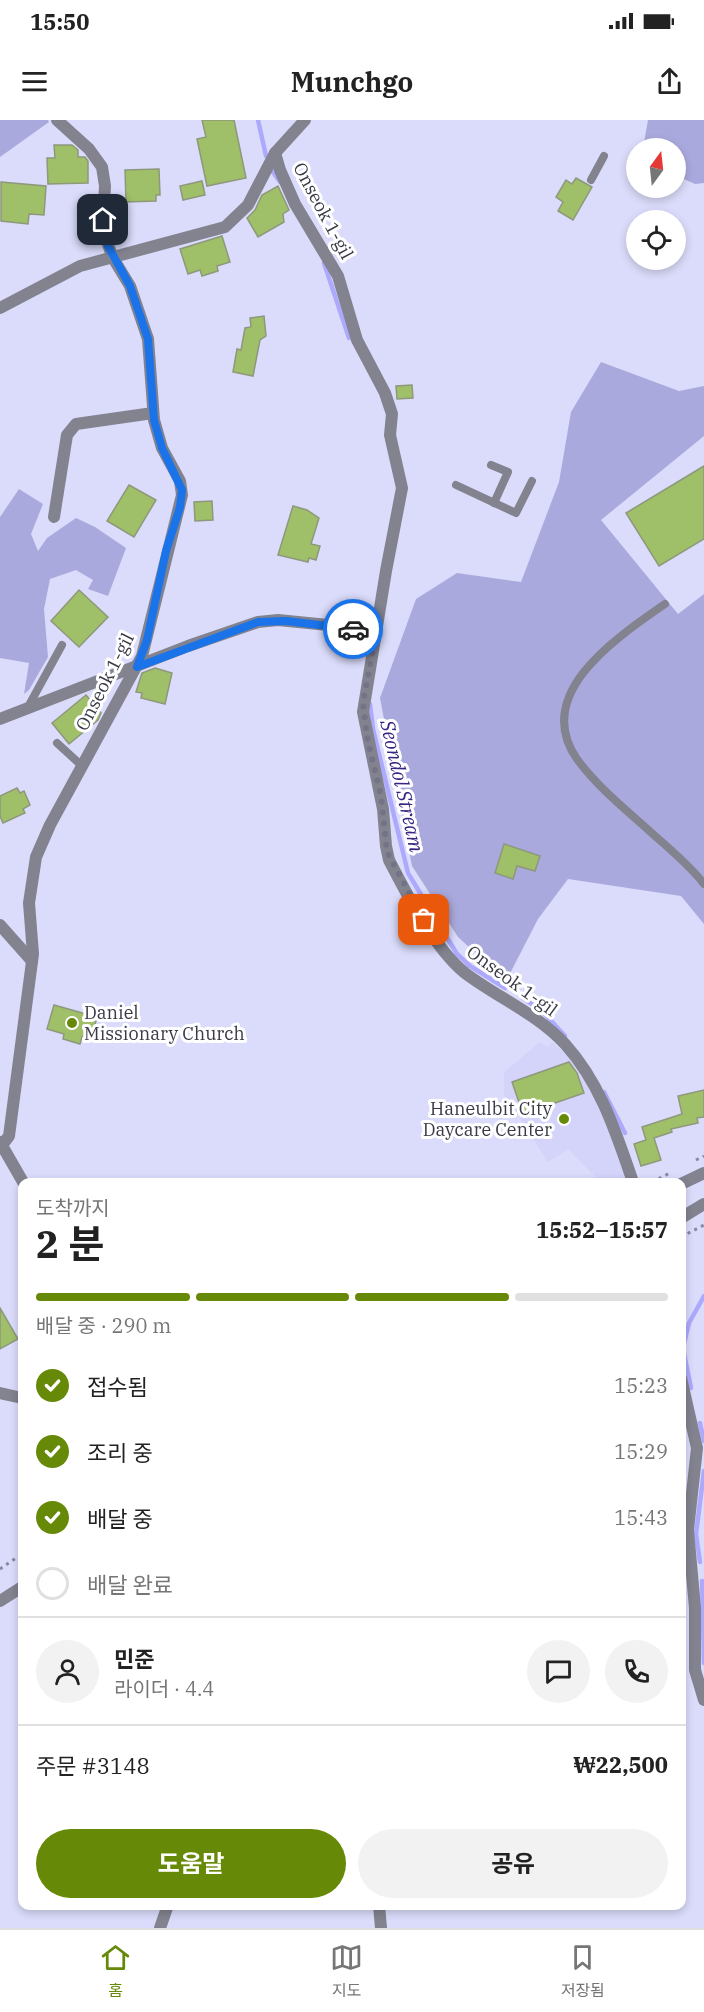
<!DOCTYPE html>
<html lang="ko">
<head>
<meta charset="utf-8">
<style>
	:root { --surface:#fff; --page:#f2f2f2; --text:#222; --muted:#767676; --line:#e0e0e0; --accent:#678908 }
	body { margin:0; font-family:"IBM Plex Serif","Noto Sans KR",serif; background:var(--page); color:var(--text); height:100vh; display:flex; flex-direction:column; font-size:22px; white-space:nowrap }
	* { box-sizing:border-box; margin:0 }
	p { font-size:20px; color:var(--muted) }
	.icon { flex:none; width:33px; height:33px; fill:none; stroke:currentColor; stroke-width:2; stroke-linecap:round; stroke-linejoin:round }
	.map { position:relative; flex:1; overflow:hidden }
	.details { position:absolute; left:18px; top:1058px; width:668px; height:732px; display:flex; flex-direction:column; background:var(--surface); border-radius:12px; box-shadow:0 3px 9px #0003 }
	.details>* { flex:none }
	.needle { width:39px; rotate:15deg }
	.buttons { position:absolute; left:626px; top:18px; display:grid; gap:12px }
	.buttons a { display:grid; place-items:center; width:60px; height:60px; border-radius:50%; background:var(--surface); box-shadow:0 3px 9px #0003; font-size:30px }
	.pin { position:absolute; display:grid; place-items:center; width:51px; height:51px; color:#fff; margin:-26px; border-radius:12px; box-shadow:0 3px 9px #0006 }
	.courier { position:absolute; display:grid; place-items:center; width:60px; height:60px; margin:-30px; border:4px solid #1a73e8; border-radius:50%; background:#fff; color:#222; box-shadow:0 2px 8px #0007 }
	.overview em { font-style:normal; font-weight:700 }
	.overview div { display:flex; flex-direction:column-reverse }
	.overview { display:flex; align-items:center; justify-content:space-between; height:102px; padding:0 18px }
	h1 { font-size:39px; font-weight:700; line-height:45px }
	.bar { display:grid; grid-template-columns:repeat(4,1fr); gap:9px 6px; align-content:center; height:72px; padding:0 18px }
	.bar i { height:8px; border-radius:4px; background:var(--line) }
	.bar .current { background:var(--accent) }
	.bar p { grid-column:span 4 }
	.line { display:flex; align-items:center; gap:15px; padding:0 18px; border-top:2px solid var(--line) }
	.line div { flex:1 }
	.round { display:grid; place-items:center; flex:none; width:63px; height:63px; border-radius:32px; background:var(--page) }
	ol { padding:0 18px; list-style:none }
	li { display:flex; align-items:center; gap:18px; height:66px }
	li p { margin-inline-start:auto }
	li .icon { padding:6px; border-radius:50%; background:var(--accent); color:#fff; stroke-width:4 }
	li:last-child { color:var(--muted) }
	li i { width:33px; height:33px; border:3px solid var(--line); border-radius:50% }
	.action { display:flex; gap:12px; margin-top:auto; padding:12px 18px }
	.action a { flex:1; height:69px; border-radius:36px; background:var(--accent); color:#fff; font-size:24px; font-weight:700; line-height:69px; text-align:center }
	.action a+a { background:var(--page); color:var(--text) }
	.status { display:flex; justify-content:space-between; align-items:center; height:42px; padding:0 30px; background:var(--surface); direction:ltr }
	.status svg { height:16px; fill:currentColor }
	header { display:flex; justify-content:space-between; align-items:center; height:78px; padding:0 18px; background:var(--surface); font-size:27px; font-weight:700 }
	.dock { display:flex; justify-content:space-around; align-items:center; height:84px; border-top:2px solid var(--line); background:var(--surface); font-size:16px; color:var(--muted) }
	.dock a { display:grid; justify-items:center; gap:3px }
	.dock .current { color:var(--accent) }
	.map>svg:first-child { display:block }
	.built { fill:#d4d4fb }
	.green { fill:#aaa9dd }
	.lines { fill:none; stroke-linecap:round; stroke-linejoin:round }
	.stream { stroke:#adaafd; stroke-width:4.5 }
	.building { fill:#a0bf69; stroke:#8d987c; stroke-width:1.5 }
	.path { stroke:#88889e; stroke-width:3; stroke-dasharray:3 4.5; stroke-linecap:butt }
	.service { stroke:#82838f; stroke-width:8 }
	.minor { stroke:#82838f; stroke-width:12 }
	.tertiary { stroke:#82838f; stroke-width:12 }
	.done { stroke:#727386; stroke-width:6; stroke-dasharray:0 10.8 }
	.route { stroke:#1a73e8; stroke-width:8 }
	.poi-dot { fill:#678908; stroke:#fff; stroke-width:2 }
	.labels { text-anchor:middle; stroke-width:6; stroke-linejoin:round; paint-order:stroke }
	.street-label { font-size:18px; fill:#3a3a47; stroke:#fff }
	.poi-label { font-size:18px; fill:#3a3a47; stroke:#fff; text-anchor:start }
	.water-label { font-size:20px; font-style:italic; fill:#372382; stroke:#fff }
</style>
</head>
<body>
<div class="status"><b>15:50</b><svg viewBox="0 0 49 12"><path d="M0 12V9h3v3zM5 12V6h3v6zM10 12V3h3v9zM15 12V0h3v12zM26 1h20v11H26zM47 4h2v5h-2z"/></svg></div>
<header><svg class="icon" aria-label="menu" viewBox="0 0 24 24"><path d="M4 6h16M4 12h16M4 18h16"/></svg>Munchgo<svg class="icon" aria-label="share" viewBox="0 0 24 24"><path d="M12 15V3M7 8l5-5 5 5M5 13v7h14v-7"/></svg></header>
<div class="map">
<svg width="704" height="1808" viewBox="0 0 704 1808">
	<rect width="100%" height="100%" fill="#dbdcfb"/>
	<!-- built -->
	<polygon class="built" points="540,922 548,927 552,922 580,947 629,1053 616,1062 600,1062 568,1029 548,1042 504,974 504,952"/>
	<!-- green -->
	<g class="green">
		<polygon points="0,0 48,0 49,2 0,37"/>
		<polygon points="648,0 704,0 704,63 695,64 675,55 675,28 643,28"/>
		<polygon points="601,242 679,271 704,266 704,316 601,400 678,494 704,474 704,804 681,776 568,759 538,799 506,861 458,817 412,746 380,578 416,479 457,453 521,462 559,362 571,292"/>
		<polygon points="19,369 43,384 31,414 38,431 47,418 76,398 95,407 126,428 108,476 88,469 93,460 76,450 50,459 44,489 48,537 29,570 24,574 29,543 0,538 0,397"/>
	</g>
	<g class="lines">
		<!-- stream -->
		<g class="stream">
			<polyline points="258,0 266,36"/>
			<polyline points="273,52 280,62"/>
			<polyline points="324,143 349,218"/>
			<polyline points="370,584 373,609 408,753 457,834 470,846 505,868"/>
			<polyline points="523,878 543,892 565,916"/>
			<polyline points="604,972 625,1013"/>
			<polyline points="681,1219 691,1268"/>
			<polyline points="683,1228 689,1203 704,1176"/>
			<polyline points="700,1303 704,1321"/>
			<polyline points="700,1442 696,1414 704,1351"/>
			<polyline points="702,1461 704,1543"/>
		</g>
	</g>
	<!-- building -->
	<g class="building">
		<polygon points="202,0 234,0 246,58 207,66 197,19 206,17"/>
		<polygon points="54,25 72,25 78,30 78,37 85,37 88,41 88,63 48,64 47,38 55,38"/>
		<polygon points="159,49 160,75 156,75 156,81 126,82 125,50"/>
		<polygon points="576,58 592,67 573,100 558,91 563,82 556,77 566,60 572,64"/>
		<polygon points="202,61 205,75 183,80 180,66"/>
		<polygon points="1,62 46,66 44,95 29,94 28,104 1,101"/>
		<polygon points="278,66 289,90 283,94 284,102 258,117 247,98 255,90 262,75"/>
		<polygon points="222,116 230,142 217,146 218,151 202,156 200,150 188,154 180,129"/>
		<polygon points="264,196 266,216 260,220 253,256 233,252 237,229 241,230 245,208 251,207 250,198"/>
		<polygon points="412,265 413,278 397,279 396,266"/>
		<polygon points="704,346 704,419 659,446 626,393"/>
		<polygon points="129,365 156,380 134,417 107,401"/>
		<polygon points="212,381 213,400 195,401 194,382"/>
		<polygon points="293,386 307,390 319,398 311,424 320,426 316,440 309,438 308,442 278,435"/>
		<polygon points="79,470 108,497 79,527 51,501"/>
		<polygon points="155,548 172,553 165,584 141,578 142,573 136,572 142,553"/>
		<polygon points="86,575 101,593 98,600 69,624 52,603"/>
		<polygon points="17,668 20,673 24,671 30,685 23,689 25,693 3,703 0,696 0,676"/>
		<polygon points="504,724 540,736 535,751 517,746 513,759 495,753"/>
		<polygon points="54,885 97,897 91,919 82,917 80,924 63,919 64,914 47,909"/>
		<polygon points="569,942 577,953 584,973 523,994 512,962"/>
		<polygon points="704,970 704,997 697,998 698,1003 671,1009 672,1012 654,1018 661,1040 641,1046 634,1024 646,1020 642,1007 682,994 678,976"/>
		<polygon points="0,1188 18,1219 0,1229"/>
	</g>
	<g class="lines">
		<!-- path -->
		<g class="path">
			<polyline points="696,1040 704,1036"/>
			<polyline points="652,1062 672,1052"/>
			<polyline points="681,1117 704,1105"/>
			<polyline points="0,1449 22,1434"/>
		</g>
		<!-- service -->
		<g class="service">
			<polyline points="591,60 604,36"/>
			<polyline points="491,345 508,352 494,383"/>
			<polyline points="456,365 516,393 532,361"/>
			<path d="M665 484C619 516 531 573 577 639 598 668 629 692 655 716 672 731 690 746 704 764"/>
			<polyline points="28,587 62,525"/>
			<polyline points="57,623 82,646"/>
		</g>
		<!-- minor -->
		<g class="minor">
			<path d="M275 33 280 50 295 84 338 156 357 220 385 273 392 294 390 315 402 368 386 451 363 592 383 689 386 726 389 740C407 775 435 829 465 853 498 878 536 893 565 924 601 964 616 1013 633 1062"/>
			<polyline points="0,188 80,146 225,107 248,85 275,33 305,0"/>
			<polyline points="54,397 67,315 76,304 153,293"/>
			<polyline points="0,599 188,526 258,502 278,500 328,505 376,514"/>
			<polyline points="0,805 32,841"/>
			<polyline points="2,1025 9,1016 33,834 29,783 36,737 50,705 142,536 182,375 180,361 162,328 154,300 148,219 130,166 113,138 106,119 103,100 105,66 102,47 89,29 57,0"/>
			<polyline points="681,1258 697,1328 688,1410 695,1488 695,1550 704,1580"/>
			<polyline points="0,1273 22,1278"/>
			<polyline points="379,1785 381,1808"/>
			<polyline points="160,1808 168,1785"/>
		</g>
		<!-- tertiary -->
		<g class="tertiary">
			<polyline points="0,1022 23,1062"/>
			<polyline points="681,1064 704,1053"/>
			<polyline points="681,1098 704,1084"/>
			<polyline points="0,1481 22,1467"/>
		</g>
	</g>
	<g class="lines">
		<!-- done -->
		<polyline class="done" points="353,509 376,514 363,583 367,617 381,676 387,732 424,800"/>
		<!-- route -->
		<polyline class="route" points="103,100 108,126 130,166 148,219 154,300 162,328 182,370 180,387 166,431 147,520 137,547 258,502 286,501 353,509"/>
	</g>
	<!-- markers -->
	<g class="poi-dot">
		<circle cx="72" cy="903" r="6"/>
		<circle cx="564" cy="999" r="6"/>
	</g>
	<g class="labels">
		<!-- street labels -->
		<g class="street-label">
			<text transform="translate(323 91) rotate(62)" y="6">Onseok 1-gil</text>
			<text transform="translate(105 562) rotate(-63)" y="6">Onseok 1-gil</text>
			<text transform="translate(512 861) rotate(36)" y="6">Onseok 1-gil</text>
		</g>
		<!-- poi labels -->
		<g class="poi-label">
			<text x="84" y="899">Daniel<tspan x="84" dy="21">Missionary Church</tspan></text>
			<text x="552" y="995" text-anchor="end">Haneulbit City<tspan x="552" dy="21">Daycare Center</tspan></text>
		</g>
		<!-- water labels -->
		<g class="water-label">
			<text transform="translate(402 666) rotate(77)" y="7">Seondol Stream</text>
		</g>
	</g>
</svg>
<div class="buttons">
<a><svg class="needle" viewBox="-14 -14 28 28"><path d="M0-13l5 13h-10z" fill="#e53935"/><path d="M0 13l5-13h-10z" fill="#767676"/></svg></a>
<a><svg class="icon" aria-label="locate" viewBox="0 0 24 24"><circle cx="12" cy="12" r="6"/><path d="M12 2v4M12 18v4M2 12h4M18 12h4"/></svg></a>
</div>
<div class="pin" style="left:424px;top:800px;background:#ea580c"><svg class="icon" aria-label="bag" viewBox="0 0 24 24"><path d="M5 8h14l-1 12H6zM9 8a3 3 0 0 1 6 0"/></svg></div>
<div class="pin" style="left:103px;top:100px;background:#1f2937"><svg class="icon" aria-label="home" viewBox="0 0 24 24"><path d="M3 11l9-7 9 7M6 9v11h12V9"/></svg></div>
<div class="courier" style="left:353px;top:509px"><svg class="icon" aria-label="car" viewBox="0 0 24 24"><path d="M5 17H2v-5l4-1 3-4h7l3 4 3 1v5h-3M9 17h6M6 11h13"/><circle cx="7" cy="17" r="2"/><circle cx="17" cy="17" r="2"/></svg></div>
<section class="details">
<div class="overview"><div><h1>2 분</h1><p>도착까지</p></div><em>15:52–15:57</em></div>
<div class="bar"><i class="current"></i><i class="current"></i><i class="current"></i><i></i><p>배달 중 · 290 m</p></div>
<ol>
<li><svg class="icon" aria-label="check" viewBox="0 0 24 24"><path d="M5 12l5 5 9-10"/></svg>접수됨<p>15:23</p></li>
<li><svg class="icon" aria-label="check" viewBox="0 0 24 24"><path d="M5 12l5 5 9-10"/></svg>조리 중<p>15:29</p></li>
<li><svg class="icon" aria-label="check" viewBox="0 0 24 24"><path d="M5 12l5 5 9-10"/></svg>배달 중<p>15:43</p></li>
<li><i></i>배달 완료</li>
</ol>
<div class="line" style="height:108px"><a class="round"><svg class="icon" aria-label="person" viewBox="0 0 24 24"><circle cx="12" cy="8" r="4"/><path d="M4 21q1-7 8-7t8 7"/></svg></a><div><b>민준</b><p>라이더 · 4.4</p></div><a class="round"><svg class="icon" aria-label="chat" viewBox="0 0 24 24"><path d="M4 5h16v11H9l-5 4z"/></svg></a><a class="round"><svg class="icon" aria-label="phone" viewBox="0 0 24 24"><path d="M5 4h4l2 5-3 2q2 4 5 5l2-3 5 2v4C11 20 4 13 5 4z"/></svg></a></div>
<div class="line" style="height:78px"><div>주문 #3148</div><b>₩22,500</b></div>
<div class="action"><a>도움말</a><a>공유</a></div>
</section>
</div>
<nav class="dock">
<a class="current"><svg class="icon" aria-label="home" viewBox="0 0 24 24"><path d="M3 11l9-7 9 7M6 9v11h12V9"/></svg>홈</a>
<a><svg class="icon" aria-label="map" viewBox="0 0 24 24"><path d="M3 6l6-2 6 2 6-2v14l-6 2-6-2-6 2zM9 4v14M15 6v14"/></svg>지도</a>
<a><svg class="icon" aria-label="saved" viewBox="0 0 24 24"><path d="M7 4h10v16l-5-4-5 4z"/></svg>저장됨</a>
</nav>
</body>
</html>
